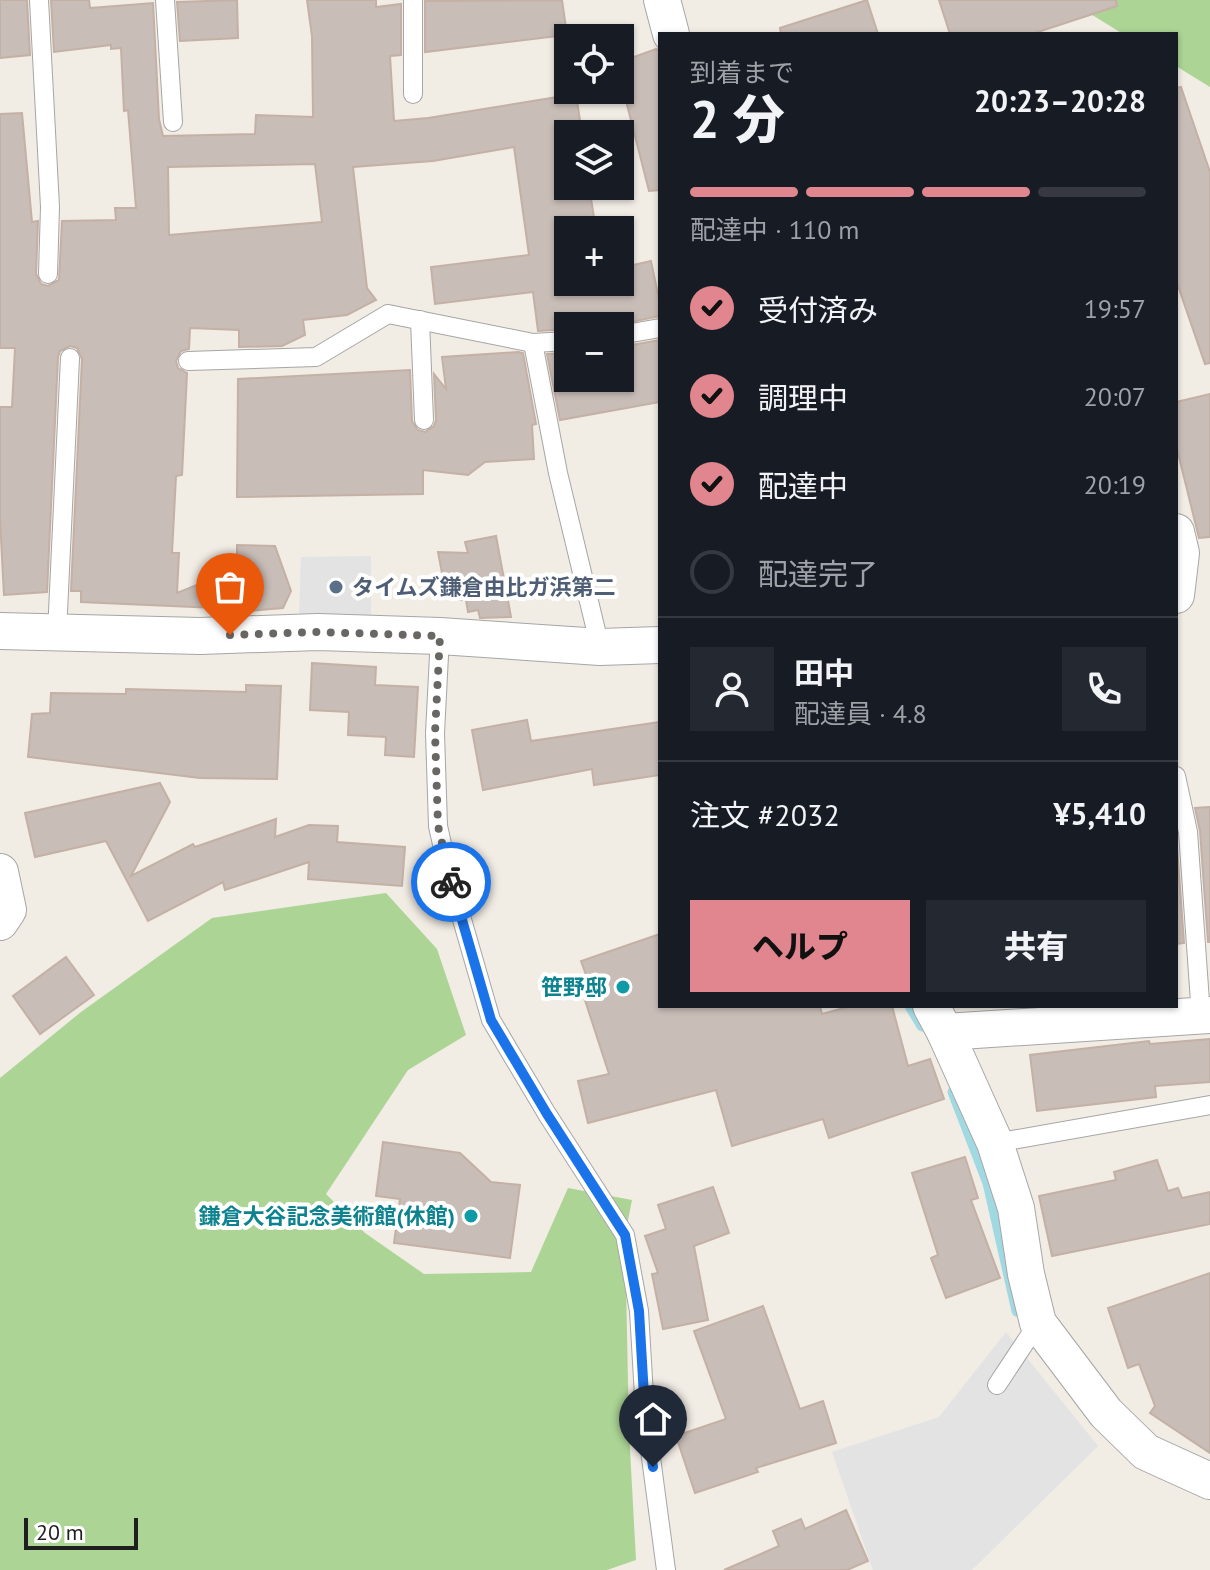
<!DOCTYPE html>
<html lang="ja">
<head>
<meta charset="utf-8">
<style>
	:root { --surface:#171b24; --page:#242831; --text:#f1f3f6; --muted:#9ea1a6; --line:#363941; --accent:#e1868e }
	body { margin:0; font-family:"PT Sans","Noto Sans JP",sans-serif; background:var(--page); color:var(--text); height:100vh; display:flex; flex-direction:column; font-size:30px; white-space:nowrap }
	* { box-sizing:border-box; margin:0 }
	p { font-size:26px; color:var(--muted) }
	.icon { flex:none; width:44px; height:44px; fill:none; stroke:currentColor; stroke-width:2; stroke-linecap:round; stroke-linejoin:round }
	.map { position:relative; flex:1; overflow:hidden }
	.sheet { position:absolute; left:658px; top:32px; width:520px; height:976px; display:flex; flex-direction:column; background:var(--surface); border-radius:0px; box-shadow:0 2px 6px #0004 }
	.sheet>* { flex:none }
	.buttons { position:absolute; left:554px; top:24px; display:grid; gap:16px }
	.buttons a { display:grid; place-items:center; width:80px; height:80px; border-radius:0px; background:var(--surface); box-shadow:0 2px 6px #0004; font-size:40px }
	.scale { position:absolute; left:24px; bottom:20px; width:114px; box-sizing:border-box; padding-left:8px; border:4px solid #1f1f1f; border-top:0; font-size:22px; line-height:28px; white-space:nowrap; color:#1f1f1f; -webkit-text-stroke:6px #fff; paint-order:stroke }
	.pin { position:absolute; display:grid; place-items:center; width:68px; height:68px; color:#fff; margin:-82px -34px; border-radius:50% 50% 50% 0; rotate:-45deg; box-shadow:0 0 8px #0007 }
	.pin .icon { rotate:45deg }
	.courier { position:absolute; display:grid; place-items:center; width:80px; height:80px; margin:-40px; border:6px solid #1a73e8; border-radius:50%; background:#fff; color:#222; box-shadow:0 2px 10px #0007 }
	.summary em { font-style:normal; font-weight:800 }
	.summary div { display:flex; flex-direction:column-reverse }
	.summary { display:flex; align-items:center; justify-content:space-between; height:136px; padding:0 32px }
	h1 { font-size:52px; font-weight:800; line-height:60px }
	.bar { display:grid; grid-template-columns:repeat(4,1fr); gap:12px 8px; align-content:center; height:96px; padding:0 32px }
	.bar i { height:10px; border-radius:6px; background:var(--line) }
	.bar .selected { background:var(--accent) }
	.bar p { grid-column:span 4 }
	.line { display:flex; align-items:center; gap:20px; padding:0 32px; border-top:2px solid var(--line) }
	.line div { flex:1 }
	.round { display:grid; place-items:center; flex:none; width:84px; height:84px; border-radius:0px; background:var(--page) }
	ol { padding:0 32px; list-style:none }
	li { display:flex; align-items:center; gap:24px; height:88px }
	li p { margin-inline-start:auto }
	li .icon { padding:8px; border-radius:50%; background:var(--accent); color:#111; stroke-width:4 }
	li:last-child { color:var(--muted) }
	li i { width:44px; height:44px; border:4px solid var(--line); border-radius:50% }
	.action { display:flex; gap:16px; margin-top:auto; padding:16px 32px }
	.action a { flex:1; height:92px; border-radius:0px; background:var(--accent); color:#111; font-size:32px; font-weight:800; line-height:92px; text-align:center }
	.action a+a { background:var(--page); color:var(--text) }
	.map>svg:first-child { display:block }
	.forest { fill:#acd495 }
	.parking { fill:#e3e3e3 }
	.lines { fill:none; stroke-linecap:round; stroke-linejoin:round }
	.stream { stroke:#a1d9e3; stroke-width:11 }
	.building { fill:#c9bdb7; stroke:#c4b0a5; stroke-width:2; fill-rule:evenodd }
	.lane-casing { stroke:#a6a6a6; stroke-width:20 }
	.street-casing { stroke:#a6a6a6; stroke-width:38 }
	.lane { stroke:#fff; stroke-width:18 }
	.street { stroke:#fff; stroke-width:36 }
	.done { stroke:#686764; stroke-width:8; stroke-dasharray:0 14.4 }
	.route { stroke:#1a73e8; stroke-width:10 }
	.service-dot { fill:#5c6f8a; stroke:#fff; stroke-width:3 }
	.culture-dot { fill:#0f9aa8; stroke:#fff; stroke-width:3 }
	.labels { text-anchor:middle; stroke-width:8; stroke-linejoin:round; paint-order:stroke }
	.service-label { font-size:22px; font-weight:bold; fill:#4e5e75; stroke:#fff; text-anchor:start }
	.culture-label { font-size:22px; font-weight:bold; fill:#0d838f; stroke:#fff; text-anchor:end }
</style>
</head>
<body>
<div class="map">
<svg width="1210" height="1570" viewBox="0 0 1210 1570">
	<rect width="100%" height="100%" fill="#f1ece4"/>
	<!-- forest -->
	<g class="forest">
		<polygon points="1079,0 1210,0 1210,87 1176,66 1176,34 1123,34 1081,8"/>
		<polygon points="386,893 437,949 466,1035 408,1070 326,1194 365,1233 424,1274 531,1272 568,1188 632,1200 625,1235 629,1431 636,1560 607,1570 0,1570 0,1078 81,1012 212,918"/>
	</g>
	<!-- parking -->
	<g class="parking">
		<polygon points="371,556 371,617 299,617 301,557"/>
		<polygon points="1006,1332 1098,1446 972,1570 873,1570 832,1452 939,1417"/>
	</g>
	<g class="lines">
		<!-- stream -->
		<g class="stream">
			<polyline points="910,1006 922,1026"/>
			<polyline points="953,1092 988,1183 1017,1311"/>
		</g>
	</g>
	<!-- building -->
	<g class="building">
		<polygon points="0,0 27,0 30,55 0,58"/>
		<path d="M51 0H89L90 8 153 3 159 119 163 136 255 134 256 115 313 117 312 36 307 0H376V7L401 4V55L390 56 394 121 428 118 576 94 582 134H568V186H589L596 230H568V282H620V268L651 261 660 304V316L612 326H568V329L538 331 533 292 435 304 431 267 529 255 514 147 433 161 353 167 367 288 376 300 347 315 303 320 305 335 282 346 239 347V330L190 328 189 349 181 351 176 361 178 368 187 373 182 475 176 476 172 553H179L177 593 237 569V545L275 546 291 591 283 608 216 614V608L81 602V591H71L82 359 77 348 70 346 60 351 58 357 47 592 4 595 0 520V407H12L15 348H0V114L22 113 32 222 38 221 36 274 41 284 48 286 59 280 62 221 116 220 115 208H136L128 110 124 111 121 48 111 49V45L54 52ZM315 164 322 222 169 235 168 167Z"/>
		<polygon points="237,0 238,38 180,41 177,2"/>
		<polygon points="562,0 567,35 425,52 425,1"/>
		<polygon points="867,0 878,34 781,34 780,28"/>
		<polygon points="939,0 1116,0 1117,6 1032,34 950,34"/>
		<polygon points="656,49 660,51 660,190 649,191 620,77 620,62"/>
		<polygon points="1181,87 1210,172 1210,363 1205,364 1176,280 1176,88"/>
		<polygon points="660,340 660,402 560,420 547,354 568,353 568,378 620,378 620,347"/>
		<polygon points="518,352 523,353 536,424 532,425 534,459 485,462 468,475 423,470 423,494 237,497 238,379 410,370 412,421 418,430 425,432 434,426 436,420 434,374 446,389 442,357"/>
		<polygon points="1210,394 1210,537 1199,538 1176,445 1176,402"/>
		<polygon points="496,536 511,617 480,618 478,610 468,612 466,600 447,599 438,552 468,553 465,542"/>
		<polygon points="312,663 376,667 375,685 418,687 414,757 385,755 386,737 348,735 349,712 310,710"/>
		<polygon points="246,685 281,686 277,779 200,778 28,757 32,714 50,713 51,693 126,694 126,689 246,692"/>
		<polygon points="527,720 531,741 660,722 660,775 594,785 592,769 483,790 472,730"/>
		<polygon points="160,783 170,802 131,876 193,844 195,847 276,819 275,837 309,825 338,826 337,842 405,847 402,886 308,879 309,862 225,890 223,882 148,921 106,841 35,857 25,813"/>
		<polygon points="1210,807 1210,942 1208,942 1200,831 1195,808"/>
		<polygon points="1176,833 1184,943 1176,944"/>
		<polygon points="660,934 660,1006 820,1006 822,1014 851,1006 892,1006 908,1066 930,1059 944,1099 829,1138 823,1119 732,1146 716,1090 588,1123 578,1081 609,1074 582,991 589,983 581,961"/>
		<polygon points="66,957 94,995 40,1034 13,996"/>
		<polygon points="1210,1039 1210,1082 1155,1086 1156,1097 1037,1111 1030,1055 1149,1041 1150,1044"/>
		<polygon points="383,1142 460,1153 491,1182 520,1185 510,1258 394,1243 400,1199 376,1196"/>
		<polygon points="965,1157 978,1198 971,1200 1000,1278 946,1298 931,1258 938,1255 912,1173"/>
		<polygon points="1157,1160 1168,1191 1178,1188 1182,1198 1210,1192 1210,1224 1052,1256 1039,1196 1116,1180 1114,1172"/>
		<polygon points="713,1187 729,1233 694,1246 708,1320 663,1329 652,1274 658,1273 645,1236 666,1229 658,1205"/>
		<polygon points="1210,1273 1210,1453 1150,1413 1155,1406 1139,1364 1128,1368 1108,1308"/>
		<polygon points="763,1306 800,1409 823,1401 836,1443 756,1468 758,1472 695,1493 676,1436 726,1419 694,1331"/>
		<polygon points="846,1510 868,1561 847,1570 724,1570 779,1546 773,1531 801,1519 805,1529"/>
	</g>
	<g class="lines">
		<defs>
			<g id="lane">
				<polyline points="39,0 50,207 48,274"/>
				<polyline points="165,0 173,122"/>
				<polyline points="413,0 413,94"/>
				<polyline points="420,320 424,420"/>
				<polyline points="620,335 660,328"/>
				<polyline points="533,343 558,473 600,647"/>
				<polyline points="188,361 316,357 388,314 533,343 568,341"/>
				<polyline points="57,633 70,358"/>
				<polyline points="440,636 435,733 438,826 448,871 491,1020 547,1114 625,1235 639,1311 645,1413 666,1570"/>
				<polyline points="1176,776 1188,832 1201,1016"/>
				<polyline points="995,1143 1210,1105"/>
				<polyline points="997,1385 1038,1323"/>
			</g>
			<g id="street">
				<polyline points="662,0 671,34"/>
				<polyline points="1176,532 1181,553 1176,595"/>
				<polyline points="0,631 200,636 318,632 440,636 600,647 660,645"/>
				<polyline points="0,872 8,910 0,922"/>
				<polyline points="931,1006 945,1032 995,1143 1016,1208 1026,1274 1038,1323 1106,1413 1146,1452 1210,1481"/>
				<polyline points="945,1032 1210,1015"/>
			</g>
		</defs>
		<!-- lane casing -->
		<use href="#lane" class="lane-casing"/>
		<!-- street casing -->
		<use href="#street" class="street-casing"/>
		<!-- lane -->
		<use href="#lane" class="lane"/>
		<!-- street -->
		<use href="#street" class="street"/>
	</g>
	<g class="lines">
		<!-- done -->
		<polyline class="done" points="230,635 318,632 440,636 435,733 438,826 451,882"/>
		<!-- route -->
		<polyline class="route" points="451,882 491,1020 547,1114 625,1235 639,1311 645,1413 653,1467"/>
	</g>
	<!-- markers -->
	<circle class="service-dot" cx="336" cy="587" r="8"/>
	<g class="culture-dot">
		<circle cx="623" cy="987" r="8"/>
		<circle cx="471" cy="1216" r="8"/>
	</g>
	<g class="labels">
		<!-- service labels -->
		<g class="service-label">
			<text x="352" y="595">タイムズ鎌倉由比ガ浜第二</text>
		</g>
		<!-- culture labels -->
		<g class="culture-label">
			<text x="607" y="995">笹野邸</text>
			<text x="455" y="1224">鎌倉大谷記念美術館(休館)</text>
		</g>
	</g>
</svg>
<div class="buttons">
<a><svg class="icon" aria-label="locate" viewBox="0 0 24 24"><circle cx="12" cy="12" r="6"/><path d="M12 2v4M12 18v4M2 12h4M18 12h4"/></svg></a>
<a><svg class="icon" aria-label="layers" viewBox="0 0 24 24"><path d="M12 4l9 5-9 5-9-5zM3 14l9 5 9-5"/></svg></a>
<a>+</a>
<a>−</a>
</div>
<div class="scale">20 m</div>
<div class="pin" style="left:230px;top:635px;background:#ea580c"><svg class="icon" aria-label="bag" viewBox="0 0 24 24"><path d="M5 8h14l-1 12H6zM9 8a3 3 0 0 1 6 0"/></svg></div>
<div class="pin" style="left:653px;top:1467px;background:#1f2937"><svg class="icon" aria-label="home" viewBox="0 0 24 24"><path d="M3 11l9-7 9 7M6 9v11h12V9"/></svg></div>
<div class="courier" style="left:451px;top:882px"><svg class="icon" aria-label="bike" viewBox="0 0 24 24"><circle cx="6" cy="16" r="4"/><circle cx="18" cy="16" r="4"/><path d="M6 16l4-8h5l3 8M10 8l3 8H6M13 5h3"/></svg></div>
<section class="sheet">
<div class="summary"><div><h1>2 分</h1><p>到着まで</p></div><em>20:23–20:28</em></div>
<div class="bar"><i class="selected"></i><i class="selected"></i><i class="selected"></i><i></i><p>配達中 · 110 m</p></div>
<ol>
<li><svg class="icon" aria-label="check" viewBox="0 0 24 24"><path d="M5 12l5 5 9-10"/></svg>受付済み<p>19:57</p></li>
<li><svg class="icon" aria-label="check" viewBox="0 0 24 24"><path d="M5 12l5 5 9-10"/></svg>調理中<p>20:07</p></li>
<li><svg class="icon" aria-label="check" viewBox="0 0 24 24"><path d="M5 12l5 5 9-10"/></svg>配達中<p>20:19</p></li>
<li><i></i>配達完了</li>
</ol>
<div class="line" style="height:144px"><a class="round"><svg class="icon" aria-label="person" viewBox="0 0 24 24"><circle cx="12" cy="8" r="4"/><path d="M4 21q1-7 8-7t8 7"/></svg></a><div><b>田中</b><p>配達員 · 4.8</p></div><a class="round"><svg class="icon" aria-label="phone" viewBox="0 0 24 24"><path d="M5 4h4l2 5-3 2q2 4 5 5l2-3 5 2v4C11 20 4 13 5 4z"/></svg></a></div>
<div class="line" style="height:104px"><div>注文 #2032</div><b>¥5,410</b></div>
<div class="action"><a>ヘルプ</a><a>共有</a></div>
</section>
</div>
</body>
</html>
